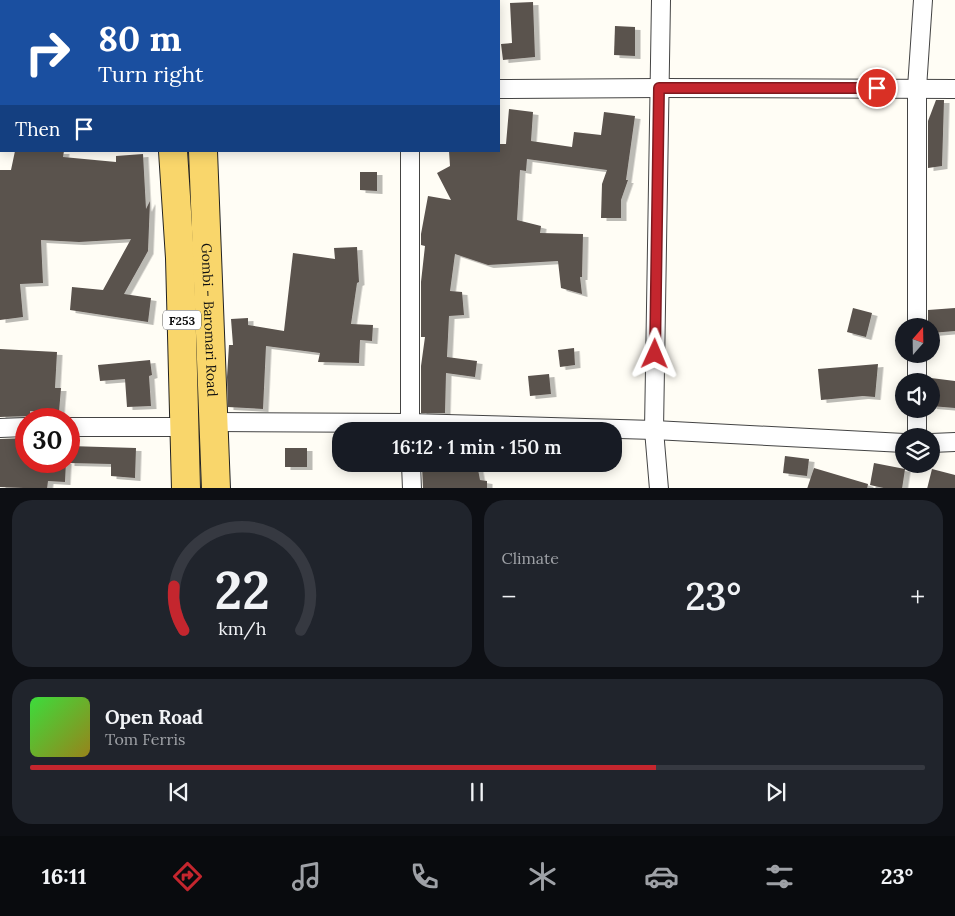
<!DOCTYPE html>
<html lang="en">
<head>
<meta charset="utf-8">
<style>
	:root { --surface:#171b24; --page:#20242c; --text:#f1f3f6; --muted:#9ea1a6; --line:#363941; --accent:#c4262e }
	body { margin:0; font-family:Lora,serif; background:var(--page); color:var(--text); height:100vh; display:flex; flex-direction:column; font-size:19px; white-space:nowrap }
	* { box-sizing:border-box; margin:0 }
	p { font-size:16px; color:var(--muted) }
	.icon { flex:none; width:28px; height:28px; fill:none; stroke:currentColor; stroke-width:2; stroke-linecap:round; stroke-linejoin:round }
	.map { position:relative; height:488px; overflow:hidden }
	.details { display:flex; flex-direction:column; gap:12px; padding:12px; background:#0d0f14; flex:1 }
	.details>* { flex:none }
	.guide { position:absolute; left:0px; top:0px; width:500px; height:152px; box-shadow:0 2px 12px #0003; background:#1a4fa0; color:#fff; overflow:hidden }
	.needle { width:32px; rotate:20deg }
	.tools { position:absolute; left:895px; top:318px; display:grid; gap:10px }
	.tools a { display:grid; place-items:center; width:45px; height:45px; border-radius:50%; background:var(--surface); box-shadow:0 2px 12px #0003; font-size:25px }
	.speed { position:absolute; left:15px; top:408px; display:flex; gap:10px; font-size:25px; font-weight:700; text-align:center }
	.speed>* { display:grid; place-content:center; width:65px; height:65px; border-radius:50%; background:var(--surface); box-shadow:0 2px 12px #0003; line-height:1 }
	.speed .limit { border:8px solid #d22; background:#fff; color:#111 }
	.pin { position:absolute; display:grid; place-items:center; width:42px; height:42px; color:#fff; margin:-21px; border:2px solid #fff; border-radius:50%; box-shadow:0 1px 5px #0007 }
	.me { position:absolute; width:55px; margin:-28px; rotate:1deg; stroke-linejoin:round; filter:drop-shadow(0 0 4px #0008) }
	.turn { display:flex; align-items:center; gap:18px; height:105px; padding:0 15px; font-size:22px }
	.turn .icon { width:65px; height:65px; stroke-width:2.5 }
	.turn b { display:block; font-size:35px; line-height:42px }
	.then { display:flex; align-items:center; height:48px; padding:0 15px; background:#0003; gap:10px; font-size:19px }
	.big { font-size:38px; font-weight:600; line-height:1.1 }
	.details .card { flex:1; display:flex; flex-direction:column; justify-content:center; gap:8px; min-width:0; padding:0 18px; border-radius:20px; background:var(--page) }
	.details .dial { align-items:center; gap:0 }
	.dial svg { height:130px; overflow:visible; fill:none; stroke:var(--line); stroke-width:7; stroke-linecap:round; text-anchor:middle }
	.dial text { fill:var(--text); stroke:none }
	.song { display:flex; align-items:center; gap:15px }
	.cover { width:60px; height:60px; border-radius:8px; background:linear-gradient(135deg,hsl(120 70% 55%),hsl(50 70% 35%)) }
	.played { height:5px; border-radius:2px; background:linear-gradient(90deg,var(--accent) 70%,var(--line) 70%) }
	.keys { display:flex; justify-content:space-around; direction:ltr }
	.heat { display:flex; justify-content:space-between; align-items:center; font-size:28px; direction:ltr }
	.details .tiles { flex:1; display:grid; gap:12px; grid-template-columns:1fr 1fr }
	.card:last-child { grid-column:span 2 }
	.trip { position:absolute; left:332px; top:422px; width:290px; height:50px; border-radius:20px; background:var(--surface); box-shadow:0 2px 12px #0003; font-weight:600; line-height:50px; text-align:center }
	.menu { display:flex; height:80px; justify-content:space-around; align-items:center; background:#090b0e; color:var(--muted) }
	.menu .icon { width:35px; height:35px }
	.menu .current { color:var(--accent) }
	.menu b { font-size:22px; color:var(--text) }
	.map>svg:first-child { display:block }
	.building { fill:#5a524d; filter:url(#shadow) }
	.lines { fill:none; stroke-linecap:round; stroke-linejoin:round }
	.minor-casing { stroke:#444; stroke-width:20 }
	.primary-casing { stroke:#222; stroke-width:30 }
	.minor { stroke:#fff; stroke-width:18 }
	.primary { stroke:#f9d66b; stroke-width:28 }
	.route-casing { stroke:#7f191e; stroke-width:12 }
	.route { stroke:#c4262e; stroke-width:9 }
	.labels { text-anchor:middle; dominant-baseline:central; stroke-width:5; stroke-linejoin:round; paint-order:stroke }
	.shield { fill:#fff; stroke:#585858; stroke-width:1 }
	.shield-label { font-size:12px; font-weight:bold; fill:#111 }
	.street-label { font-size:14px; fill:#111; stroke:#fff }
</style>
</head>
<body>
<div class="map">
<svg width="955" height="489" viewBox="0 0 955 489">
	<defs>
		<filter id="shadow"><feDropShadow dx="5.5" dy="3" stdDeviation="0" flood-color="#0004"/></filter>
	</defs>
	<rect width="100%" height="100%" fill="#fffdf5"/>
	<g class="building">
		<path d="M 533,2 L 535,57 L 503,60 L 501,44 L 512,43 L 510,3 Z"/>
		<path d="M 615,26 L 635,27 L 635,56 L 614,55 Z"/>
		<path d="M 936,100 L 944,100 L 942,166 L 928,168 L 928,121 Z"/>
		<path d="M 509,109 L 533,112 L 531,141 L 572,147 L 574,132 L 601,135 L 604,112 L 635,116 L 626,180 L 628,180 L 621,200 L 621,218 L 601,218 L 602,184 L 607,170 L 527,159 L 526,171 L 520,170 L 517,220 L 541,226 L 540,233 L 583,234 L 582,277 L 580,277 L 582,294 L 561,288 L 558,261 L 488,265 L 455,254 L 450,291 L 462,292 L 464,315 L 449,316 L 447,357 L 477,361 L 475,377 L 446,373 L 445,413 L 421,413 L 421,366 L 425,337 L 421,337 L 421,282 L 425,246 L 421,245 L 421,234 L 428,196 L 451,200 L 437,173 L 450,166 L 449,151 L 499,151 L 499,144 L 506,144 Z"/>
		<path d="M 15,151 L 64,151 L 63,157 L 116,162 L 116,156 L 143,154 L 146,209 L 150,201 L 148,251 L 124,294 L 151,298 L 148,322 L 70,310 L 72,287 L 103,290 L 131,239 L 79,242 L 41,240 L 43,283 L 20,284 L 23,317 L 0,320 L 0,170 L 11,170 Z"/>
		<path d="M 360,172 L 377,172 L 377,191 L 360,190 Z"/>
		<path d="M 357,247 L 359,282 L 357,283 L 351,324 L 373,325 L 372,341 L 360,340 L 359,363 L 318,362 L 320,353 L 266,346 L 263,409 L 228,407 L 227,377 L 229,345 L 233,345 L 231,319 L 248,318 L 248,325 L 284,331 L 293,253 L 335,259 L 334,248 Z"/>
		<path d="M 853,308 L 872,313 L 866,337 L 847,332 Z"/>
		<path d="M 955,308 L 955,331 L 931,333 L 931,326 L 928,326 L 928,310 Z"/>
		<path d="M 574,348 L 575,365 L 560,367 L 558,350 Z"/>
		<path d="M 0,349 L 57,352 L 55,388 L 61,388 L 59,412 L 30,411 L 30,416 L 0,417 Z"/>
		<path d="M 150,360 L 152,375 L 149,376 L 151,406 L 127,407 L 125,379 L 100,381 L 98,365 Z"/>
		<path d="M 878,364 L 875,397 L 863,396 L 821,400 L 818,369 Z"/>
		<path d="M 549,374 L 551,394 L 530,396 L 528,376 Z"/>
		<path d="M 931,378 L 955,381 L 955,408 L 931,406 Z"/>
		<path d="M 26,438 L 26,461 L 66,461 L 65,482 L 48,481 L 47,489 L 0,487 L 0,439 Z"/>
		<path d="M 69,446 L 136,448 L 135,478 L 111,476 L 111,464 L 69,463 Z"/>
		<rect x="285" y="448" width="22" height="19"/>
		<path d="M 785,456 L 809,459 L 807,476 L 783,473 Z"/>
		<path d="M 874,463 L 905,469 L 902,489 L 888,489 L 870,485 Z"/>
		<path d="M 446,464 L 477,464 L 480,480 L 487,481 L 487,489 L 423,489 L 422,467 L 445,472 Z"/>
		<path d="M 814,468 L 868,484 L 867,489 L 807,489 Z"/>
		<path d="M 932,469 L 955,475 L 955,489 L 927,489 Z"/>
	</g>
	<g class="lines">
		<defs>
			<g id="minor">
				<path d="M 412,1 L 412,0"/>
				<path d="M 499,89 L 659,88 L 955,89"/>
				<path d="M 0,115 L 1,115"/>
				<path d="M 917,326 L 917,88 L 923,0"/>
				<path d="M 917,354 L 917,381"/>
				<path d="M 917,409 L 917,436"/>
				<path d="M 215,422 L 410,423 L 654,430 L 904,443"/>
				<path d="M 69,427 L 185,427"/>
				<path d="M 0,428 L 26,427"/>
				<path d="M 410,431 L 410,151"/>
				<path d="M 931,443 L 955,442"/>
				<path d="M 411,464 L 412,489"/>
				<path d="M 659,489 L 654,430 L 661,0"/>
			</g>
			<g id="primary">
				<path d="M 160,0 L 160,1"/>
				<path d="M 189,0 L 189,1"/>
				<path d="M 173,151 L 180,258 L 186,489"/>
				<path id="s1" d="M 203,151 L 216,489"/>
			</g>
		</defs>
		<use href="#minor" class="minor-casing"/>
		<use href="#primary" class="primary-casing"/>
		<use href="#minor" class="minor"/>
		<use href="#primary" class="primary"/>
	</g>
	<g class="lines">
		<defs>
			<path id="route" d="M 655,354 L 659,88 L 877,88"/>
		</defs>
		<use href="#route" class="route-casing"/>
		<use href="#route" class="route"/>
	</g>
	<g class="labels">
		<rect class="shield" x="163" y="310.5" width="38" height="19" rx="4"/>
		<g class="shield-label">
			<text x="182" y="320">F253</text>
		</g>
		<g class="street-label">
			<text stroke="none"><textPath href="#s1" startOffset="169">Gombi - Baromari Road</textPath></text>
		</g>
	</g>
</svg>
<div class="tools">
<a><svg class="needle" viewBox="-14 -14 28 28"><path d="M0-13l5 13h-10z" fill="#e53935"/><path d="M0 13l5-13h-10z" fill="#9ea1a6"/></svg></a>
<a><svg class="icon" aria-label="sound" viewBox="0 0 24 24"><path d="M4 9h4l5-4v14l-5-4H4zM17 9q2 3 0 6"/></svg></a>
<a><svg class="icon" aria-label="layers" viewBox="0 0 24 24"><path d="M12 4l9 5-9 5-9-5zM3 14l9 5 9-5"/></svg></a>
</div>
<div class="speed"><div class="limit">30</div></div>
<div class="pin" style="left:877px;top:88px;background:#d93025"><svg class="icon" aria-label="arrive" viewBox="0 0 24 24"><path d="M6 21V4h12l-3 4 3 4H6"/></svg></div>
<svg class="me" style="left:655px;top:354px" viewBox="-20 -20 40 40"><path d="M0-17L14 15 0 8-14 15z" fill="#c4262e" stroke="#fff" stroke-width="4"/></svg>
<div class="trip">16:12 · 1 min · 150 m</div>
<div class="guide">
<div class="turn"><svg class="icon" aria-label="right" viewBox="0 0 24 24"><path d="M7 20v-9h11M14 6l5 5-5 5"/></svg><div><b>80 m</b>Turn right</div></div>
<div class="then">Then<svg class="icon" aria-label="arrive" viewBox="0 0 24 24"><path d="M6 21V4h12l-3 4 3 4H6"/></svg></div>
</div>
</div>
<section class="details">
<div class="tiles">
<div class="card dial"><svg viewBox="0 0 100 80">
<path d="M14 69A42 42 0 1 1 86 69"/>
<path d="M14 69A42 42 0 0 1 8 42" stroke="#c4262e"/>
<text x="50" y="56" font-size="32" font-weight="700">22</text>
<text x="50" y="72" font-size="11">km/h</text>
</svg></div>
<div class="card"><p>Climate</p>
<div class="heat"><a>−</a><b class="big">23°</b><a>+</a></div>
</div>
<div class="card">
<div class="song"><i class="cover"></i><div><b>Open Road</b><p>Tom Ferris</p></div></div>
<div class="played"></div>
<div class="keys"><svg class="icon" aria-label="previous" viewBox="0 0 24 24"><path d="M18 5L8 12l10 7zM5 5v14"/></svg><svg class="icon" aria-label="pause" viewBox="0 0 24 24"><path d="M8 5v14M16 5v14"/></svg><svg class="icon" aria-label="next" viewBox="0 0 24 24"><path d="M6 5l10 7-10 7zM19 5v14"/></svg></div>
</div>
</div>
</section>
<nav class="menu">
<b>16:11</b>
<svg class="icon current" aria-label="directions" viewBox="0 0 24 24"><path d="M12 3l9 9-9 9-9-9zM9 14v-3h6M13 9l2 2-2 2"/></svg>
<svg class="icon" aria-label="music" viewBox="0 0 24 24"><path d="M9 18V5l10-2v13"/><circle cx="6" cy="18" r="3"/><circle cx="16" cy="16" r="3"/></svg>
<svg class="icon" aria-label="phone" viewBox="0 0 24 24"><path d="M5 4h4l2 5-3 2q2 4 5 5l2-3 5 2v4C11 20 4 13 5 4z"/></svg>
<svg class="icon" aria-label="climate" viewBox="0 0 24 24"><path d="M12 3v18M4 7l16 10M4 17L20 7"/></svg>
<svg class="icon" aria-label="car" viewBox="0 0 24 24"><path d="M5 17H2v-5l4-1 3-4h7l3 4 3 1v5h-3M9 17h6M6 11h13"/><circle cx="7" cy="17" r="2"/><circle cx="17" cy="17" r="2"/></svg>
<svg class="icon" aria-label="filters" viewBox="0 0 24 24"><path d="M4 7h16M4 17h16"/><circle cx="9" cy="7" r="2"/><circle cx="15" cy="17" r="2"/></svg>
<b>23°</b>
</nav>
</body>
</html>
